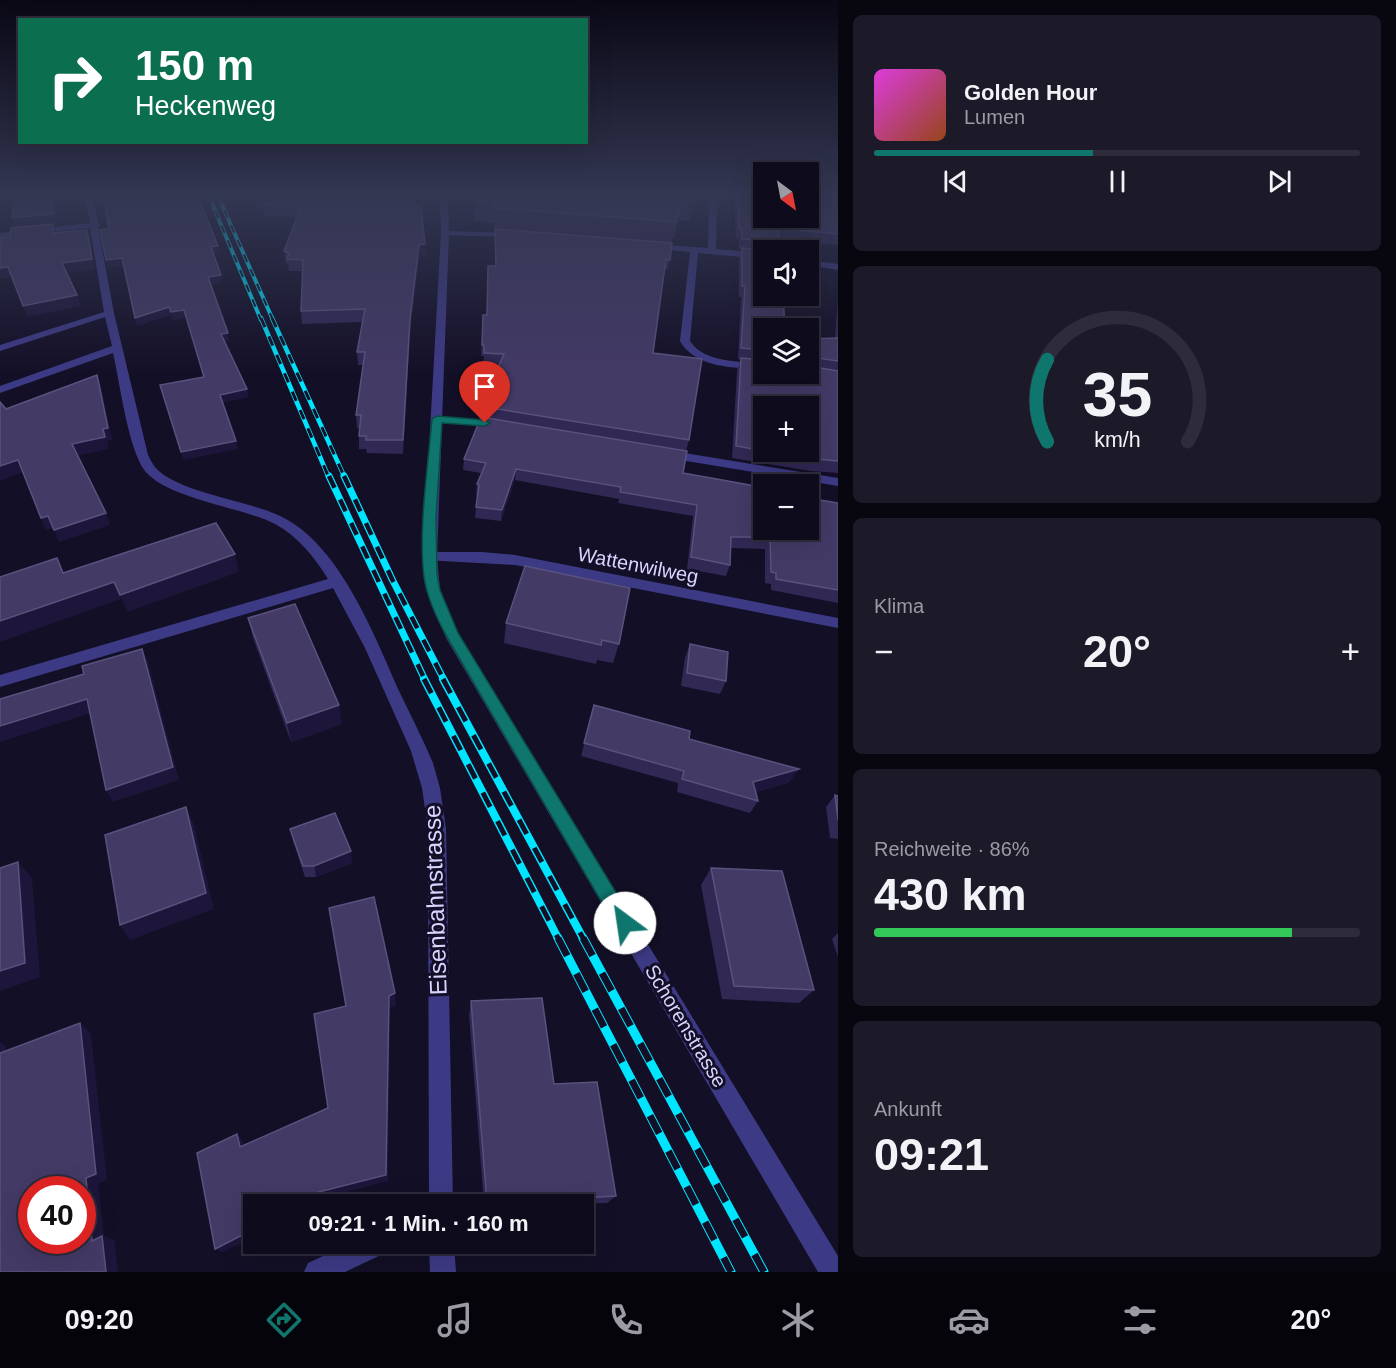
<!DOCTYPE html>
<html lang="de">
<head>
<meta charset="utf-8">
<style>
	:root { --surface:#0e0b1c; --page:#1c1929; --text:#f1f3f6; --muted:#9b9ba3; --line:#2e2b3b; --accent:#0f766e }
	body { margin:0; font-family:Helvetica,sans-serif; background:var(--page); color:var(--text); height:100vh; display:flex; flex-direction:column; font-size:22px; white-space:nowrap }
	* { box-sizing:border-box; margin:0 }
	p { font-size:20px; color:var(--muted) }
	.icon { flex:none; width:33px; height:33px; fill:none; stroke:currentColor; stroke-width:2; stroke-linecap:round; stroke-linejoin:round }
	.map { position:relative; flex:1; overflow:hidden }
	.drawer { display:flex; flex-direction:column; gap:15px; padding:15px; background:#08060f; width:558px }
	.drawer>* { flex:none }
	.top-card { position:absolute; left:18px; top:18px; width:570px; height:126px; border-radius:0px; box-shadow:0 6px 24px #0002,0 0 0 2px var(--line); background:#0b6e4f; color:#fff; overflow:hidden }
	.needle { width:39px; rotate:148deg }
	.buttons { position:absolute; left:753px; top:162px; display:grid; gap:12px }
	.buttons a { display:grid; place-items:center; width:66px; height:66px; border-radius:0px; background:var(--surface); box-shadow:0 6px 24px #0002,0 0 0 2px var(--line); font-size:30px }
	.speed { position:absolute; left:18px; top:1176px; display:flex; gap:12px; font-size:30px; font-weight:700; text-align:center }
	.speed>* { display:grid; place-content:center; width:78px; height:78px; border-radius:50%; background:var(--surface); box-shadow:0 6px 24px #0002,0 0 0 2px var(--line); line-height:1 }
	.speed .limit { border:9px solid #d22; background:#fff; color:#111 }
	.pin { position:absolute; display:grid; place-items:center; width:51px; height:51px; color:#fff; margin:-62px -26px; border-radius:50% 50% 50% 0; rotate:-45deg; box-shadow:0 0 6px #0007 }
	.pin .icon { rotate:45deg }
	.me { position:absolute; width:66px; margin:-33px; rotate:329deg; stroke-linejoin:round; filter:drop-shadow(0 0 4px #0008) }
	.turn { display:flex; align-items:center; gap:21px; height:126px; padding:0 18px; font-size:27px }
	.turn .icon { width:78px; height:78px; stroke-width:2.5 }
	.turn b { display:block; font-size:42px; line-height:51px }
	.big { font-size:45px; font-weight:700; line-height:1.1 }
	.drawer .card { flex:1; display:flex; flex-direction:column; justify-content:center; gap:9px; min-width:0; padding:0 21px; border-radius:9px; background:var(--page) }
	.drawer .dial { align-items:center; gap:0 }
	.dial svg { height:156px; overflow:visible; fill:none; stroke:var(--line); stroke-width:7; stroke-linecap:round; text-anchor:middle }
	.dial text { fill:var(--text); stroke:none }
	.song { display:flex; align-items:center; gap:18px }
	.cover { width:72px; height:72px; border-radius:9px; background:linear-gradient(135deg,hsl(300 70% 55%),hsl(20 70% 35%)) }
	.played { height:6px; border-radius:3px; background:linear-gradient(90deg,var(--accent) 45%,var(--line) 45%) }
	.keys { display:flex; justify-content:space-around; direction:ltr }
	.heat { display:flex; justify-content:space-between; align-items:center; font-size:33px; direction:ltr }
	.charge { height:9px; border-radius:4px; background:linear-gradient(90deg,#34c759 86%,var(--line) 0) }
	.trip { position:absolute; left:243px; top:1194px; width:351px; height:60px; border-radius:0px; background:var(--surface); box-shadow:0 6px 24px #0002,0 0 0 2px var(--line); font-weight:700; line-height:60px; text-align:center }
	.menu { display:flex; height:96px; justify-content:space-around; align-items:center; background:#06040b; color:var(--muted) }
	.menu .icon { width:42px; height:42px }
	.menu .on { color:var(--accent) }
	.menu b { font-size:27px; color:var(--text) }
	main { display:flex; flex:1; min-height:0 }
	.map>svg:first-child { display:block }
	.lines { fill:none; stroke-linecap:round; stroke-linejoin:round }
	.minor { fill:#3d3a85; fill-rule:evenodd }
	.tertiary { fill:#3d3a85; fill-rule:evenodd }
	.rail-far4-casing { stroke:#00e5ff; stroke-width:4 }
	.rail-far3-casing { stroke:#00e5ff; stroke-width:4.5 }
	.rail-far2-casing { stroke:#00e5ff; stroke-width:7 }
	.rail-far1-casing { stroke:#00e5ff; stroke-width:8 }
	.rail-casing { stroke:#00e5ff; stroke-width:9 }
	.rail-far4 { stroke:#130f26; stroke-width:2; stroke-dasharray:8; stroke-linecap:butt }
	.rail-far3 { stroke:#130f26; stroke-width:3; stroke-dasharray:10; stroke-linecap:butt }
	.rail-far2 { stroke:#130f26; stroke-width:4.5; stroke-dasharray:13; stroke-linecap:butt }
	.rail-far1 { stroke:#130f26; stroke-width:5; stroke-dasharray:16; stroke-linecap:butt }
	.rail { stroke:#130f26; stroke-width:7; stroke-dasharray:20; stroke-linecap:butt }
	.wall { fill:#312854; fill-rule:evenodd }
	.shaded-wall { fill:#1d163a }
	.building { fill:#433a66; stroke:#5a527e; stroke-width:1.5; fill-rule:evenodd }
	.route { fill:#0f766e; stroke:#0a4d48; stroke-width:1.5 }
	.labels { text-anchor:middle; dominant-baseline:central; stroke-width:6; stroke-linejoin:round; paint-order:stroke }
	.street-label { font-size:20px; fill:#d9d4ff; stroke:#130f26 }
	.near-street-label { font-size:24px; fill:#d9d4ff; stroke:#130f26 }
</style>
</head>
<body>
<main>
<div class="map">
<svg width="838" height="1272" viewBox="0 0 838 1272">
	<rect width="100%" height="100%" fill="#130f26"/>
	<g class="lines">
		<g class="minor">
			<path d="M 85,196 L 93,196 L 98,223 L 100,225 L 98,227 L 114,313 L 148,455 C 150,459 152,463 155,467 C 178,494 253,500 286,519 C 342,550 375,637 400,693 C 411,716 423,739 433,763 L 440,788 L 446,829 L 453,1204 L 429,1204 L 428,829 L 422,788 L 411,751 L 365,648 L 333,588 L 0,687 L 0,675 L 328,579 C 315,558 298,536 275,524 C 242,507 168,499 145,471 C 128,449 120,383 113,353 L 0,393 L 0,386 L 112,346 L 105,317 L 0,351 L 0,345 L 104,312 L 90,228 L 0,237 L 0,233 L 90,223 Z"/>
			<path d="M 709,196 L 717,196 L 716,249 L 764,253 L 764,259 L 698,253 L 690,341 C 704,363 740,361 764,364 L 764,370 C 735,367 696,369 680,341 L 690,252 L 652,248 L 648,246 L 652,244 L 708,248 Z"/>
			<path d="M 445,231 L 514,233 L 518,235 L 514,237 L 442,235 L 441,233 Z"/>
			<path d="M 808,260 L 838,264 L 838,270 L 808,265 Z"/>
			<path d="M 437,416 L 498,422 L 504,425 L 498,428 L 433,421 L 433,417 Z"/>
			<path d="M 666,450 L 838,478 L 838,486 L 662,457 L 662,451 Z"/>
			<path d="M 430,552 L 482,552 L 515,555 L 838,618 L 838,628 L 515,565 L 425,560 L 423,557 L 425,554 Z"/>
			<path d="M 349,1244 L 389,1244 L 385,1253 L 345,1272 L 304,1272 L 308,1263 Z"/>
			<path d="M 429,1244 L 454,1244 L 456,1272 L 430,1272 Z"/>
		</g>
		<path class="tertiary" d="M 440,196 L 448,196 L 449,233 L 437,557 L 440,590 L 458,633 L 838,1256 L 838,1272 L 818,1272 L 446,638 L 426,590 L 423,557 L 441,233 Z"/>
		<defs>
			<g id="rail-far4">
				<path d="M 209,196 L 261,320"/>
				<path d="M 218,196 L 273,320"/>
			</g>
			<g id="rail-far3">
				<path d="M 261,318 L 329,478"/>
				<path d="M 272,318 L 345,478"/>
			</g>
			<g id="rail-far2">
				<path d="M 329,476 L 425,680"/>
				<path d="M 344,476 L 392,579 L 444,680"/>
			</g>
			<g id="rail-far1">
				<path d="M 424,679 L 559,940"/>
				<path d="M 443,679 L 584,940"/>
			</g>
			<g id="rail">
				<path d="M 558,938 L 731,1272"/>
				<path d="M 583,938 L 764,1272"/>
			</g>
		</defs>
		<use href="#rail-far4" class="rail-far4-casing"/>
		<use href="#rail-far3" class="rail-far3-casing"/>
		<use href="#rail-far2" class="rail-far2-casing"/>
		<use href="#rail-far1" class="rail-far1-casing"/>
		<use href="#rail" class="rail-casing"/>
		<use href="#rail-far4" class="rail-far4"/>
		<use href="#rail-far3" class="rail-far3"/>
		<use href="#rail-far2" class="rail-far2"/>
		<use href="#rail-far1" class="rail-far1"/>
		<use href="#rail" class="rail"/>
	</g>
	<g class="wall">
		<path d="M 695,196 L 690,221 L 678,220 L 674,238 L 672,238 L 670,260 L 667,270 L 664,269 L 653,353 L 689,440 L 686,451 L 683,473 L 755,490 L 838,503 L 838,603 L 771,590 L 771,584 L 765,583 L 765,549 L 731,548 L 730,565 L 726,576 L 687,569 L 693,516 L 618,503 L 619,499 L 515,480 L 501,521 L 475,518 L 477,496 L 476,495 L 477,484 L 481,473 L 463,470 L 464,459 L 485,417 L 485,412 L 482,411 L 483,401 L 499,364 L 483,364 L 484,356 L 481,356 L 483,315 L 486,315 L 495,266 L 495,230 L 494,223 L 474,221 L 475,200 Z"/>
		<path d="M 734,196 L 838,196 L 838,245 L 779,238 L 764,328 L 764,374 L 808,374 L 808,339 L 835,338 L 838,298 L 838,473 L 811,471 L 732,458 L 737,370 L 741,360 L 738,359 L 741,297 L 739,297 L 739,259 L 742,249 L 739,249 L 739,239 L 736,239 ZM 764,406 L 808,452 L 764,452 Z"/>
		<path d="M 264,205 L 415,206 L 425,255 L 419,257 L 410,332 L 403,454 L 367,453 L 366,449 L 359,449 L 359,436 L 360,428 L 357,428 L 356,415 L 364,365 L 358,365 L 357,352 L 362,322 L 302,324 L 301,311 L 303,271 L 289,271 L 288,264 L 286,263 L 284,251 L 297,217 L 265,216 Z"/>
		<path d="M 525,566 L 619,644 L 613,663 L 597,660 L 596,664 L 504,643 L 506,623 Z"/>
		<path d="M 248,618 L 342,724 L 291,742 L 253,638 Z"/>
		<path d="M 690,644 L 726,681 L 720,694 L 681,686 L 685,658 Z"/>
		<path d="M 594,705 L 689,739 L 790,782 L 756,792 L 758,801 L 750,813 L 677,792 L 678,783 L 581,756 Z"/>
		<path d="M 835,795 L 838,796 L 838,839 L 830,838 L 826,807 Z"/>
		<path d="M 290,829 L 352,863 L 316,877 L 305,877 L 293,841 Z"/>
		<path d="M 711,868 L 814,990 L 799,1003 L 722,999 L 701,885 Z"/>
		<path d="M 838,933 L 838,957 L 832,939 Z"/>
		<path d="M 471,1001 L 554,1084 L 616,1196 L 607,1203 L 573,1204 L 484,1204 L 469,1015 Z"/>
	</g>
	<g class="shaded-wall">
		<path d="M 53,196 L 57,196 L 56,224 L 53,225 L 56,234 L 16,229 L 12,218 Z"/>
		<path d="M 87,230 L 90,239 L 95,269 L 65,273 L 62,263 Z"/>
		<path d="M 425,244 L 425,255 L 419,257 L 410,332 L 403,454 L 403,440 L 410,319 L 419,245 Z"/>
		<path d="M 218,246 L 220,253 L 212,254 L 211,247 Z"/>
		<path d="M 122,258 L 124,266 L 108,268 L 106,260 Z"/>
		<path d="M 8,267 L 12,277 L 0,279 L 0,268 Z"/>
		<path d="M 221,275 L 223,283 L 210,285 L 208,277 Z"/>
		<path d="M 77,295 L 81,306 L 27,317 L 23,306 Z"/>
		<path d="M 169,307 L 171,315 L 137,326 L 135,318 Z"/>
		<path d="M 184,310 L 186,318 L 173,320 L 171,312 Z"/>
		<path d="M 228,333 L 229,341 L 223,342 L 221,334 Z"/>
		<path d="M 97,375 L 101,386 L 112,440 L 107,441 L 109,449 L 77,456 L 72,444 L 103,429 Z"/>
		<path d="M 247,389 L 249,397 L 221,403 L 220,395 Z"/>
		<path d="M 236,441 L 238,449 L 183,460 L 181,452 Z"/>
		<path d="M 18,460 L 23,472 L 0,481 L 0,466 Z"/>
		<path d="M 516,469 L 515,480 L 501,521 L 502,510 Z"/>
		<path d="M 106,513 L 110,525 L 59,542 L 54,530 Z"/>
		<path d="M 48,516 L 54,528 L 46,530 L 41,518 Z"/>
		<path d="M 235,554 L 239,572 L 127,612 L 120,595 Z"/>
		<path d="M 114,582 L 121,599 L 0,642 L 0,621 Z"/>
		<path d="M 142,649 L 148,662 L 179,780 L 113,802 L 106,790 Z"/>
		<path d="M 87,699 L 94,712 L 0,742 L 0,726 Z"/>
		<path d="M 339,705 L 342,724 L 291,742 L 287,723 Z"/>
		<path d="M 799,769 L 790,782 L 746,795 L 753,782 Z"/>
		<path d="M 186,807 L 194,825 L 214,909 L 130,940 L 120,925 Z"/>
		<path d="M 351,851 L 352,863 L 316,877 L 314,866 Z"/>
		<path d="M 18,862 L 32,878 L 40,977 L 0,991 L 0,971 Z"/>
		<path d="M 395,993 L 396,1005 L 390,1008 L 388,1181 L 304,1203 L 304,1204 L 301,1204 L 299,1197 L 389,996 Z"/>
		<path d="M 80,1023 L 91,1034 L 107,1180 L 98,1184 L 104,1236 L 114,1240 L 118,1272 L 106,1272 L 92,1241 L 86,1178 Z"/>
		<path d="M 0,1042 L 6,1047 L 6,1066 L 0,1062 Z"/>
		<path d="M 237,1134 L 243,1142 L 247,1155 L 240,1147 Z"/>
		<path d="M 254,1229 L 254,1237 L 223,1252 L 215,1249 Z"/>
	</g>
	<g class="building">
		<path d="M 15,196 L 53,196 L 53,214 L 12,218 Z"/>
		<path d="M 115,196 L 198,196 L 218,246 L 211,247 L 221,275 L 208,277 L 228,333 L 221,334 L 247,389 L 220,395 L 236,441 L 181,452 L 160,385 L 204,377 L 184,310 L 171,312 L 169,307 L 135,318 L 122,258 L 106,260 L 100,230 L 109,229 L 103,197 Z"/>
		<path d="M 268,196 L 414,196 L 415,206 L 421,206 L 425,244 L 419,245 L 410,319 L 403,440 L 366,440 L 366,436 L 359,436 L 361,415 L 356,415 L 365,352 L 357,352 L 365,309 L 301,311 L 303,260 L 287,259 L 289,253 L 284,251 L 301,206 L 264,205 Z"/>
		<path d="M 477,196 L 695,196 L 695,200 L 680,199 L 679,216 L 676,216 L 676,222 L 495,208 L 495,202 L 475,200 Z"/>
		<path d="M 737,196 L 764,196 L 764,218 L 808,218 L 808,196 L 838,196 L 838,234 L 778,228 L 780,250 L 767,250 L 770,243 L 767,240 L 742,239 L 742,229 L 739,229 Z"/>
		<path d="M 53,224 L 53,233 L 87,230 L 92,259 L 62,263 L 77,295 L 23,306 L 8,267 L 0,268 L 0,238 L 10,237 L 11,228 Z"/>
		<path d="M 495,229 L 672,243 L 670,260 L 666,259 L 653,353 L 702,359 L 689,440 L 485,407 L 488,401 L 483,401 L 504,354 L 484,353 L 484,345 L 482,345 L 483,315 L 487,315 L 488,266 L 496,266 Z"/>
		<path d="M 742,248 L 764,250 L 764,296 L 783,296 L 785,328 L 764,328 L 764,350 L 741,348 L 745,286 L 742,286 Z"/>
		<path d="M 838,338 L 838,361 L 811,357 L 810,360 L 808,361 L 808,339 Z"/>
		<path d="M 741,358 L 764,360 L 764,374 L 808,374 L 808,366 L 838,371 L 838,461 L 817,459 L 768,452 L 808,452 L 808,406 L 764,406 L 764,451 L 736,446 Z"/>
		<path d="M 97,375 L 108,428 L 103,429 L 105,437 L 72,444 L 106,513 L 54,530 L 48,516 L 41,518 L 18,460 L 0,466 L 0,402 L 6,409 Z"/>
		<path d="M 481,417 L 687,451 L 683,473 L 755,486 L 755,490 L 764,491 L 764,530 L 808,530 L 808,498 L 838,503 L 838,590 L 776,579 L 776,573 L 771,572 L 770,537 L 731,537 L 730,565 L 691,557 L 697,505 L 620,492 L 621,487 L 516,469 L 502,510 L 476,507 L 479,485 L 477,484 L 486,463 L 464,459 Z"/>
		<path d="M 216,523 L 235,554 L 120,595 L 114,582 L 0,621 L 0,577 L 57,558 L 63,573 Z"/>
		<path d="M 525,566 L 630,588 L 619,644 L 602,640 L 601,645 L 506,623 Z"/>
		<path d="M 295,604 L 339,705 L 287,723 L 248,618 Z"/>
		<path d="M 690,644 L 728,652 L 726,681 L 687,673 Z"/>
		<path d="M 142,649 L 173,767 L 106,790 L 87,699 L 0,726 L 0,699 L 84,674 L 82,666 Z"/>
		<path d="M 594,705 L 690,731 L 689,739 L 799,769 L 753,782 L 758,801 L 682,779 L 684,771 L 584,743 Z"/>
		<path d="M 835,795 L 838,796 L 838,820 Z"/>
		<path d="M 186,807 L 206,893 L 120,925 L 105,835 Z"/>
		<path d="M 335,813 L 351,851 L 314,866 L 303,866 L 290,829 Z"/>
		<path d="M 18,862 L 25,963 L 0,971 L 0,868 Z"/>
		<path d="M 711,868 L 782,871 L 814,990 L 734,986 Z"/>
		<path d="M 374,897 L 395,993 L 389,996 L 386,1175 L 299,1197 L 301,1204 L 254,1204 L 254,1229 L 215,1249 L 197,1153 L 237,1134 L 240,1147 L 328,1108 L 314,1014 L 346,1006 L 329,908 Z"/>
		<path d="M 542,998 L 554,1084 L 597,1082 L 616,1196 L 487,1203 L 471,1001 Z"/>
		<path d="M 80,1023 L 96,1174 L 86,1178 L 92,1241 L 102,1236 L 106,1272 L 0,1272 L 0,1053 ZM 32,1190 L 82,1190 L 82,1240 L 32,1240 Z"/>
	</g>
	<linearGradient id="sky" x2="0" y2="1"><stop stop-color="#0a0815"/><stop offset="0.52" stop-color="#333752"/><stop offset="1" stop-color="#333752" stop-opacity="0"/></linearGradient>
	<rect width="838" height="374" fill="url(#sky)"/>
	<path class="route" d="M 437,416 L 485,420 L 490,423 L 485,426 L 442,423 L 436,518 L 437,574 L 440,590 L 458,633 L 631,917 L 634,923 L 631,930 L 625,932 L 618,930 L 447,637 C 437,619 427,597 424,577 C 418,531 428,466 432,419 Z"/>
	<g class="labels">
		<g class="street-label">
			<text transform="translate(638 565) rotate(11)">Wattenwilweg</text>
			<text transform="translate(686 1026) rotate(59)">Schorenstrasse</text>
		</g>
		<g class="near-street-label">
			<text transform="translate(435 900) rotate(-92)">Eisenbahnstrasse</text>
		</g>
	</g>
</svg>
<div class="buttons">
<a><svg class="needle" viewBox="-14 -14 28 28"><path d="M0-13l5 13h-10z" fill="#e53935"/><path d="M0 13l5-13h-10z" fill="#9b9ba3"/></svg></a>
<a><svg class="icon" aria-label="sound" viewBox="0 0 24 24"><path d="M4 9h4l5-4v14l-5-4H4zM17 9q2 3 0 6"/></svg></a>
<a><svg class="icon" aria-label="layers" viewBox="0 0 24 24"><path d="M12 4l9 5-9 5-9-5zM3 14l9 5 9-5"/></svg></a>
<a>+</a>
<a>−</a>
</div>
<div class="speed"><div class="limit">40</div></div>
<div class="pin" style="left:485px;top:423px;background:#d93025"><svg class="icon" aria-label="arrive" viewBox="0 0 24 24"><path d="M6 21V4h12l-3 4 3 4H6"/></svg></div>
<svg class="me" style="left:625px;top:923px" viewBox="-20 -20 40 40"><circle r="19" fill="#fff"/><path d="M0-13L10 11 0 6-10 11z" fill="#0f766e"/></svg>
<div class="trip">09:21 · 1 Min. · 160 m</div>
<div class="top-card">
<div class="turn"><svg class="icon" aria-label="right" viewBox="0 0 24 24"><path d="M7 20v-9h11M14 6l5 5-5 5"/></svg><div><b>150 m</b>Heckenweg</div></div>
</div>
</div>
<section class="drawer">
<div class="card">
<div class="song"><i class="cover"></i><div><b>Golden Hour</b><p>Lumen</p></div></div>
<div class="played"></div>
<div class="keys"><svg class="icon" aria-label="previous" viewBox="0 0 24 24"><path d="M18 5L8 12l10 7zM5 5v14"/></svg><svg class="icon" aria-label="pause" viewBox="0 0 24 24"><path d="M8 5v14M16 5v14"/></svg><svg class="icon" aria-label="next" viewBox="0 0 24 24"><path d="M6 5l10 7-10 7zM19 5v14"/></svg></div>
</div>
<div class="card dial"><svg viewBox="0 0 100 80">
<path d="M14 69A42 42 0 1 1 86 69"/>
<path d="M14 69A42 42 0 0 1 14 27" stroke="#0f766e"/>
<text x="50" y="56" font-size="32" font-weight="700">35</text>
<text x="50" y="72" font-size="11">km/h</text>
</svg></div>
<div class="card"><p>Klima</p>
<div class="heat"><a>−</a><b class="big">20°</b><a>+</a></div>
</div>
<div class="card"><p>Reichweite · 86%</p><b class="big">430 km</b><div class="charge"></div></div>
<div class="card"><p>Ankunft</p><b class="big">09:21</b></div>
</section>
</main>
<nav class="menu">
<b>09:20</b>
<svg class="icon on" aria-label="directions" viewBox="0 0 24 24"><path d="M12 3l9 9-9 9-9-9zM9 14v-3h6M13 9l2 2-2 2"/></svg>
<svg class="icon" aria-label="music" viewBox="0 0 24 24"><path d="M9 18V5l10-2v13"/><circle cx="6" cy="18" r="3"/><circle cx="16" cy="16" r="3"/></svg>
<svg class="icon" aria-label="phone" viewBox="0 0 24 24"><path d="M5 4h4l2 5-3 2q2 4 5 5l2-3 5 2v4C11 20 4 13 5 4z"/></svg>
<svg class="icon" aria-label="climate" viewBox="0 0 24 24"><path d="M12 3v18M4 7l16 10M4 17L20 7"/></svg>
<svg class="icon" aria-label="car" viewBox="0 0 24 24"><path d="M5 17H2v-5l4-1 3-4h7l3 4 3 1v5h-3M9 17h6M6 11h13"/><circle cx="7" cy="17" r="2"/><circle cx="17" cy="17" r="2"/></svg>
<svg class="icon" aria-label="filters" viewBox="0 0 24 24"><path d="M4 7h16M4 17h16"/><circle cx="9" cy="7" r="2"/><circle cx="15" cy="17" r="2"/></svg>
<b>20°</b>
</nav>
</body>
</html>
